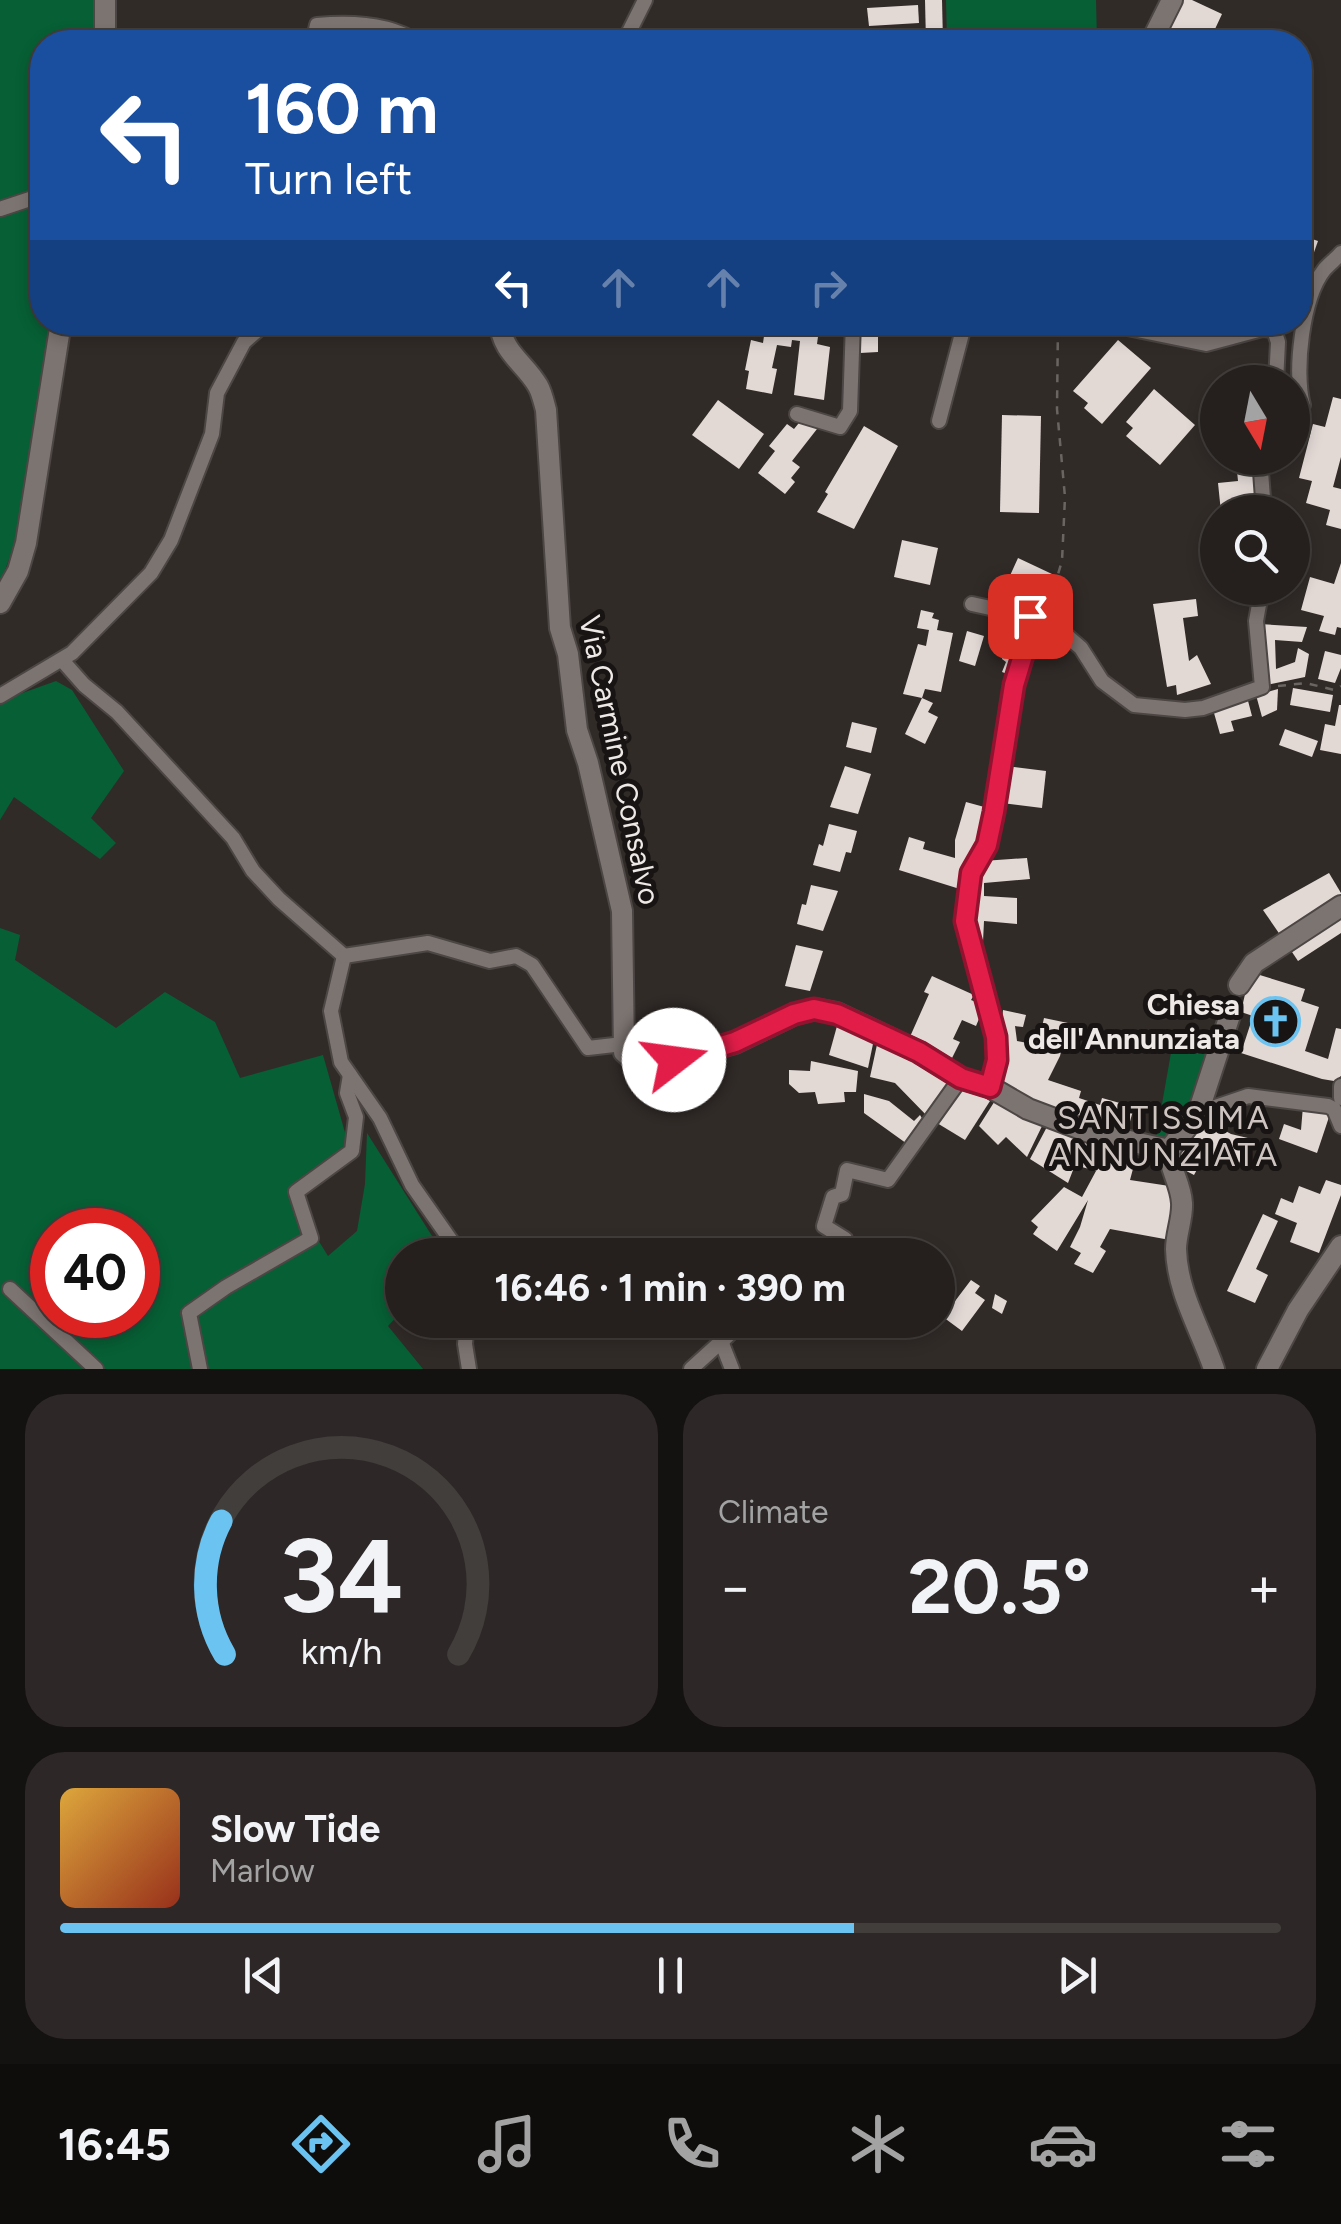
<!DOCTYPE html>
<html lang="en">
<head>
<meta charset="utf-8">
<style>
	:root { --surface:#25201e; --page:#2d2827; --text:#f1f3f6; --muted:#a3a3a4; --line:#423e3c; --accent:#6ac3f1 }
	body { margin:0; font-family:Figtree,sans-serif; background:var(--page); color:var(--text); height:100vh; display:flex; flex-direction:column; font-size:38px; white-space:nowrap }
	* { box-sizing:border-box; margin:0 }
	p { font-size:32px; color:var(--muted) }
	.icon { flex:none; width:55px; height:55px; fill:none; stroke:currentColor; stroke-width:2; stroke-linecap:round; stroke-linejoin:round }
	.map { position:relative; height:1369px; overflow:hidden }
	.panel { display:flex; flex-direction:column; gap:25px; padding:25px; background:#141210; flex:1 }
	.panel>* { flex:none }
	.hud { position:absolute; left:30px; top:30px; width:1282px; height:305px; border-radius:40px; box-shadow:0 5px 15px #0003,0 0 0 2px var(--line); background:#1a4fa0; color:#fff; overflow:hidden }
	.needle { width:65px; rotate:170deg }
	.buttons { position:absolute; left:1200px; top:365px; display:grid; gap:20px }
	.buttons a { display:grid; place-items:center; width:110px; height:110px; border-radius:50%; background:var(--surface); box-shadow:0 5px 15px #0003,0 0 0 2px var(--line); font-size:50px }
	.speed { position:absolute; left:30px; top:1208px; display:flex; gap:20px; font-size:50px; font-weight:700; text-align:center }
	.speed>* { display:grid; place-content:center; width:130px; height:130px; border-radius:50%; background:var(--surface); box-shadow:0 5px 15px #0003,0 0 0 2px var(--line); line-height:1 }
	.speed .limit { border:15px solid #d22; background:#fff; color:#111 }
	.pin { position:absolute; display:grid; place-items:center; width:85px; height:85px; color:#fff; margin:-42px; border-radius:20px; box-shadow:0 5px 15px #0006 }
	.me { position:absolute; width:110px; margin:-55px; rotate:75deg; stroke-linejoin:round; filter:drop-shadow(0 0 8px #0008) }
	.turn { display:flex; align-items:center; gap:35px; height:210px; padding:0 50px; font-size:45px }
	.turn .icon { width:130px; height:130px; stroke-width:2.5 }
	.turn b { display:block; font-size:70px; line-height:85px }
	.lanes { display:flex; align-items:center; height:95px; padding:0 50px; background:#0003; justify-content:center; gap:50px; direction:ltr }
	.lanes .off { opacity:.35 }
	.big { font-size:75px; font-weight:700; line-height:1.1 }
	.panel .widget { flex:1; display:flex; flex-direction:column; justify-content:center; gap:15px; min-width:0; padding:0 35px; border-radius:40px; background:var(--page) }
	.panel .dial { align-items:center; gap:0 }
	.dial svg { height:260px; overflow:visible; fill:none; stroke:var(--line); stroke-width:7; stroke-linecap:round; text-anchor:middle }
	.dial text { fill:var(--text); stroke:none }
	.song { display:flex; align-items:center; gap:30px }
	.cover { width:120px; height:120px; border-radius:15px; background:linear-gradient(135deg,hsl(40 70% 55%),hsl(10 70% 35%)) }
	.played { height:10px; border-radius:5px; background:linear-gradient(90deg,var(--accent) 65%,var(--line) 65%) }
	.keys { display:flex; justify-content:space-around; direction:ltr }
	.heat { display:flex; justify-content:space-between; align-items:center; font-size:55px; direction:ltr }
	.panel .tiles { flex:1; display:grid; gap:25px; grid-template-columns:1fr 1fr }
	.widget:last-child { grid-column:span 2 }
	.trip { position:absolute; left:385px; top:1238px; width:570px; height:100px; border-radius:50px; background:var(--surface); box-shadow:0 5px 15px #0003,0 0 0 2px var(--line); font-weight:700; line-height:100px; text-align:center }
	.menu { display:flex; height:160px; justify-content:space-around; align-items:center; background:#0f0d0c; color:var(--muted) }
	.menu .icon { width:70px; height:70px }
	.menu .selected { color:var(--accent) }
	.menu b { font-size:45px; color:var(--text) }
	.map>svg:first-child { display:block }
	.green { fill:#075f35; fill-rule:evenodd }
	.building { fill:#e2d9d5 }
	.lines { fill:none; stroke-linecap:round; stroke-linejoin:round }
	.street-casing { stroke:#4c4644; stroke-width:18 }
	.secondary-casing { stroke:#4c4644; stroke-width:24 }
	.path { stroke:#6b6562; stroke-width:2.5; stroke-dasharray:8 8; stroke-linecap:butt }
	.street { stroke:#7c7471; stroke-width:14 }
	.secondary { stroke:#7c7471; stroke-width:20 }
	.route-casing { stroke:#92132f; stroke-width:25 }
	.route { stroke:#e11d48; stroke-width:18 }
	.labels { text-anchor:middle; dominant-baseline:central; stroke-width:10; stroke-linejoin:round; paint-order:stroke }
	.street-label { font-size:30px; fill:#eee9e7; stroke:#171413 }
	.poi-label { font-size:30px; font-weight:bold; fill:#eee9e7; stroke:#171413; text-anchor:end }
	.neighbourhood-label { font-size:32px; letter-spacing:2.5px; fill:#cec5c1; stroke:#171413 }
</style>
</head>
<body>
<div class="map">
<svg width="1341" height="1369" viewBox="0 0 1341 1369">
	<rect width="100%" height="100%" fill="#312b28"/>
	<g class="green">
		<path d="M 0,0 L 93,0 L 93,42 L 42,42 L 42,322 L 51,323 L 16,540 L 0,584 Z"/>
		<path d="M 946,0 L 1096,0 L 1097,42 L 947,42 Z"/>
		<path d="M 56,681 L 72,690 L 124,771 L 91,818 L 116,843 L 100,859 L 14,797 L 0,820 L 0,701 Z"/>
		<path d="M 0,928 L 20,935 L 15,960 L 116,1028 L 165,992 L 215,1022 L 240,1078 L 323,1055 L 348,1143 L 287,1190 L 328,1256 L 357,1231 L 365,1184 L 367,1133 L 444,1255 L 402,1255 L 402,1311 L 388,1326 L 423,1369 L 0,1369 ZM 52,1230 L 138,1230 L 138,1315 L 52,1315 Z"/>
		<path d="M 1175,1030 L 1217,1035 L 1194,1100 L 1166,1142 L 1156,1138 Z"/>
	</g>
	<g class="building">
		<path d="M 925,0 L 942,0 L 943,42 L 926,42 Z"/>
		<path d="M 1176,0 L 1192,0 L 1222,14 L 1209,42 L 1172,42 L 1174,38 L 1161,32 Z"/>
		<path d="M 918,5 L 919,23 L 869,26 L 867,8 Z"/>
		<path d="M 919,32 L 920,42 L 868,42 L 868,33 Z"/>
		<path d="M 1300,235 L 1318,241 L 1312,258 L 1300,253 Z"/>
		<path d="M 766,322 L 820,322 L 817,344 L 830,347 L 824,400 L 794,395 L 800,341 L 792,340 L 791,347 L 777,345 L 772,368 L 777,369 L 772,394 L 746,389 L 749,371 L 745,370 L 751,340 L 763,343 Z"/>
		<path d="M 860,322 L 908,322 L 908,333 L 878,334 L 878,352 L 860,353 Z"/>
		<path d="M 1198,322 L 1228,322 L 1229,331 L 1198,331 Z"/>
		<path d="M 1118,340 L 1151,368 L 1102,424 L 1084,408 L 1088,403 L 1073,391 Z"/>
		<path d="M 1154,389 L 1195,425 L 1160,465 L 1126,436 L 1133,428 L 1126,422 Z"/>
		<path d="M 1333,397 L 1341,399 L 1341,457 L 1333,487 L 1341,489 L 1341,529 L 1326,525 L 1330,510 L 1306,503 L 1312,481 L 1299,478 L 1313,424 L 1325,427 Z"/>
		<path d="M 718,400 L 764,434 L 739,469 L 692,435 Z"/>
		<path d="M 1002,415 L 1041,416 L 1039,513 L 1000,512 Z"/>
		<path d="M 803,418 L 817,429 L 792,461 L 800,467 L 791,478 L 795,482 L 785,494 L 758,473 L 775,451 L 769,446 L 787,424 L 794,429 Z"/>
		<path d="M 864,426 L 898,446 L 854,529 L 817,512 L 828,494 L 825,492 Z"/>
		<path d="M 1256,459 L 1262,512 L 1221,512 L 1218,483 L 1238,481 L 1236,461 Z"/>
		<path d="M 902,540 L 938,548 L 930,585 L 894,577 Z"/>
		<path d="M 1018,558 L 1052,574 L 1045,589 L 1029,582 L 1026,587 L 1044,595 L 1038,606 L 1003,591 Z"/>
		<path d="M 1341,563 L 1341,628 L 1337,627 L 1335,635 L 1319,631 L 1324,616 L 1301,610 L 1310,577 L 1334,584 Z"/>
		<path d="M 1196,599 L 1198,616 L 1183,618 L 1189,661 L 1197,655 L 1211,684 L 1177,695 L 1176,685 L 1167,687 L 1153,604 Z"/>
		<path d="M 921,610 L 934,613 L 932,618 L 939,620 L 937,630 L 953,633 L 941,692 L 925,689 L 922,698 L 903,694 L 918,644 L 926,646 L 929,630 L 917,628 Z"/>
		<path d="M 999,615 L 1019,620 L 1020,654 L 1013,676 L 1002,672 L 1006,662 L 1002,659 L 1004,648 L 994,646 Z"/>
		<path d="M 1259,624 L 1307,627 L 1302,642 L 1275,640 L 1276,669 L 1295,662 L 1298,648 L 1309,654 L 1305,677 L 1267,685 Z"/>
		<path d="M 967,631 L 984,636 L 975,666 L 959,661 Z"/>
		<path d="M 1325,651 L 1341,655 L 1341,668 L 1335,683 L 1318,679 Z"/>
		<path d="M 1293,688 L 1333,695 L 1330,712 L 1290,705 Z"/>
		<path d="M 1278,689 L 1277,710 L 1262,717 L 1256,695 Z"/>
		<path d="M 1247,697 L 1252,716 L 1231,721 L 1234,731 L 1220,734 L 1212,706 Z"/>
		<path d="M 922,698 L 933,703 L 928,712 L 938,717 L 925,744 L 905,734 Z"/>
		<path d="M 1339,705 L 1341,705 L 1341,754 L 1320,750 L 1325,724 L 1335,726 Z"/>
		<path d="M 852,722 L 877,728 L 871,753 L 846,747 Z"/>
		<path d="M 1285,729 L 1318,741 L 1312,757 L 1279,745 Z"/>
		<path d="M 845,766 L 871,774 L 858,814 L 830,807 Z"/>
		<path d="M 1006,766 L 1046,771 L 1042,808 L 1002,803 Z"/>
		<path d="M 966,802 L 988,808 L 963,890 L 899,870 L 909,837 L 925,842 L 923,849 L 955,858 L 955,840 Z"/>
		<path d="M 829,824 L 857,831 L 851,853 L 846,852 L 840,872 L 813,865 L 819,844 L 823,846 Z"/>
		<path d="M 1027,858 L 1030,879 L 984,883 L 984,896 L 1017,898 L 1017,924 L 984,921 L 983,942 L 973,941 L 969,931 L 974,884 L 983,861 Z"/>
		<path d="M 1329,873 L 1341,893 L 1341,899 L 1283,939 L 1263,910 Z"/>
		<path d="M 811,885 L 838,891 L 823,931 L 797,924 L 802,904 L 806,905 Z"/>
		<path d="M 1341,912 L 1341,933 L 1298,961 L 1292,952 Z"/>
		<path d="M 796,945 L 823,951 L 810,991 L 785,986 Z"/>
		<path d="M 1250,972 L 1305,989 L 1301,1001 L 1319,1007 L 1305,1051 L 1328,1059 L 1336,1028 L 1341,1029 L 1341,1076 L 1334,1081 L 1322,1079 L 1241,1053 L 1253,1016 L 1241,1012 Z"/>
		<path d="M 932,976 L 974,995 L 971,1000 L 981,1004 L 977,1012 L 981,1014 L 976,1026 L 962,1020 L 953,1039 L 960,1042 L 952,1058 L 909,1039 L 929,994 L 924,992 Z"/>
		<path d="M 1003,1010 L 1026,1015 L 1023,1027 L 1015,1026 L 1017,1041 L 1038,1045 L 1044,1018 L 1068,1023 L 1060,1056 L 1048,1080 L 1081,1091 L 1079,1098 L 1100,1105 L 1102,1098 L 1134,1107 L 1126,1136 L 999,1090 L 1005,1061 L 1000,1057 L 995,1023 L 1002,1020 Z"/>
		<path d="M 837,1026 L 874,1039 L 868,1068 L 829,1055 Z"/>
		<path d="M 878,1040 L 954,1083 L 930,1119 L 895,1083 L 870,1077 Z"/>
		<path d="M 811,1061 L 858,1071 L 856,1092 L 844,1092 L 845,1102 L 818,1104 L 815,1092 L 799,1093 L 789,1084 L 789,1070 L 810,1071 Z"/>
		<path d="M 961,1084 L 990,1101 L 965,1140 L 937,1123 Z"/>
		<path d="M 864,1094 L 889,1101 L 914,1121 L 920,1115 L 926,1125 L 910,1146 L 864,1113 Z"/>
		<path d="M 998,1096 L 1044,1122 L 1027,1157 L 1006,1137 L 998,1145 L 979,1126 Z"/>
		<path d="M 1303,1106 L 1331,1111 L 1317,1153 L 1279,1139 L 1284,1124 L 1301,1130 Z"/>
		<path d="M 1209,1122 L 1231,1134 L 1252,1139 L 1239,1163 L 1218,1159 L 1206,1153 L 1194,1175 L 1173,1164 L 1185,1139 Z"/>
		<path d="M 1049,1123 L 1138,1150 L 1130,1180 L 1176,1187 L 1170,1240 L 1110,1229 L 1100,1247 L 1106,1251 L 1093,1273 L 1074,1264 L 1081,1253 L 1070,1247 L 1080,1227 L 1088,1200 L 1057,1251 L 1033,1234 L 1038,1227 L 1031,1221 L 1064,1187 L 1082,1197 L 1096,1171 L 1075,1165 L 1068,1183 L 1030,1159 Z"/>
		<path d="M 1326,1180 L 1341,1185 L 1341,1195 L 1319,1253 L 1290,1242 L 1297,1223 L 1275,1214 L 1281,1198 L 1293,1203 L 1299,1186 L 1320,1194 Z"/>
		<path d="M 1263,1214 L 1278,1221 L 1256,1269 L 1268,1275 L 1255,1303 L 1227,1291 Z"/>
		<path d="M 971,1280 L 980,1286 L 975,1293 L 985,1300 L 962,1331 L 943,1317 Z"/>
		<path d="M 995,1294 L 1007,1301 L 1002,1314 L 992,1308 Z"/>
	</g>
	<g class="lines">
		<defs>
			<g id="street">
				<path d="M 313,42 L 317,25 C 350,22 389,23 417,42"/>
				<path d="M 624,42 L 645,0"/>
				<path d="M 0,209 L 42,195"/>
				<path d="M 1098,322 L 1206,344 L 1262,329 L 1274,330 L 1278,342 L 1276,382"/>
				<path d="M 1303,405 C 1294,372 1302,298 1324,270 C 1329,264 1336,259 1341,253"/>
				<path d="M 797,414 L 840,427 L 850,411 L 853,322"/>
				<path d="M 939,421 L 965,322"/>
				<path d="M 1260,458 L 1264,512"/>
				<path d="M 972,604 L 1050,621 L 1081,648 L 1102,681 L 1134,705 L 1185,710 L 1203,708 L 1262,687 L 1256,621 L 1262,588"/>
				<path d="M 62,660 L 84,685 L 117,712 L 233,838 L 253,871 L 279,899 L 344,956"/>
				<path d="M 0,696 L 72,653 L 151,573 L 171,540 L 212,434 L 217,393 L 244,342 L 267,322"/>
				<path d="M 344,956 L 331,1011 L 341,1062 L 380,1118 L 412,1185 L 461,1255"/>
				<path d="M 344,956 L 428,943 L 490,961 L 516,956 L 532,965 L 588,1048 L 623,1044"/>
				<path d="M 1341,1086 L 1341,1098"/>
				<path d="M 990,1087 L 997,1060 L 996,1037 L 965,921 L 971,873 L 987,845 L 994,812 L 1014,685 L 1024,652 L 1030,616"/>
				<path d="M 1198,1113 L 1248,1096 L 1328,1106 L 1334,1109 L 1341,1126"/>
				<path d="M 836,1255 L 845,1239 L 824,1226 L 833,1197 L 842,1194 L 847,1170 L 888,1180 L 961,1078"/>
				<path d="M 10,1289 L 96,1369"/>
				<path d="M 467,1320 L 465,1344 L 469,1369"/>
				<path d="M 721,1341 L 732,1369"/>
				<path d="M 200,1369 L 189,1313 L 226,1287 L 311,1238 L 296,1192 L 352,1151 L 356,1117 L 347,1093 L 350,1075"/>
				<path d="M 691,1369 L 745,1320"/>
			</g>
			<g id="secondary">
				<path d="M 105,42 L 105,0"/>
				<path d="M 1151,42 L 1172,0"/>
				<path d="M 500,322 C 501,352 525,363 538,386 C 542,393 544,403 546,410 L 560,628 L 568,654 L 577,730 L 588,763 L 622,911 L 624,1052 L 634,1061 L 650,1064 L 674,1060 L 735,1043 L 795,1014 L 815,1009 L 837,1013 L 919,1052 L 961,1078 L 990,1087 L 1028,1109 L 1089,1132 L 1169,1150"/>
				<path d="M 0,603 L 18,571 L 26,543 L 61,322"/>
				<path d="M 1239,985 L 1254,963 L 1341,906"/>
				<path d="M 1169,1150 C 1169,1169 1181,1183 1182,1203 C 1183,1218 1176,1234 1176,1249 C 1177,1292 1201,1330 1214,1369"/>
				<path d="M 1169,1150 L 1198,1113 L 1231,1012"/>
				<path d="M 1267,1369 L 1298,1310 L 1341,1246"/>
			</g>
		</defs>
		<use href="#street" class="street-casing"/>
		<use href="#secondary" class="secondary-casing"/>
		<g class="path">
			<path d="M 1049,604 L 1062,561 L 1065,497 L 1057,409 L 1058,322"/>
			<path d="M 1278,686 L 1306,683 L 1334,690 L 1341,686"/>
		</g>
		<use href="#street" class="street"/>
		<use href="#secondary" class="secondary"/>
	</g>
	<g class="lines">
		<defs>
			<path id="route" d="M 674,1060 L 735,1042 L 794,1014 L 814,1009 L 837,1014 L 919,1052 L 961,1078 L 990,1087 L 997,1060 L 996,1037 L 965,921 L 971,873 L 987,845 L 994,812 L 1014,685 L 1024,652 L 1030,616"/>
		</defs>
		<use href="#route" class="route-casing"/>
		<use href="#route" class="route"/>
	</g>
	<defs>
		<symbol id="church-ring" viewBox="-11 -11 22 22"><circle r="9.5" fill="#171413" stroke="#6ac3f1" stroke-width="1.5"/><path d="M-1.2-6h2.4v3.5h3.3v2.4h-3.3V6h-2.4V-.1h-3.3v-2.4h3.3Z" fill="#6ac3f1"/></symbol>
	</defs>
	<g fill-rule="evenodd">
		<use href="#church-ring" x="1248" y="994" width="55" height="55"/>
	</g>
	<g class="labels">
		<g class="street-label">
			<text transform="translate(620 760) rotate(78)">Via Carmine Consalvo</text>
		</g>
		<g class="poi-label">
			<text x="1240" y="1004">Chiesa<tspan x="1240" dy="34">dell'Annunziata</tspan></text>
		</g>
		<g class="neighbourhood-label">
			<text x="1164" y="1118">SANTISSIMA<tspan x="1164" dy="37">ANNUNZIATA</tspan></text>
		</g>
	</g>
</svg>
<div class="buttons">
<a><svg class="needle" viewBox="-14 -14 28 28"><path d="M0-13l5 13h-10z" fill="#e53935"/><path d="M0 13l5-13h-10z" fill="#a3a3a4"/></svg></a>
<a><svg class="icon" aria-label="search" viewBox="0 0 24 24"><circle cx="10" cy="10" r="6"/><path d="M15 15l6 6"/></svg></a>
</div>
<div class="speed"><div class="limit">40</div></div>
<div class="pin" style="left:1030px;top:616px;background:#d93025"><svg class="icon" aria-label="arrive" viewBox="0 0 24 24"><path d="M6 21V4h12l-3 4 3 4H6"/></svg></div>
<svg class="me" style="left:674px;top:1060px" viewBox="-20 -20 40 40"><circle r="19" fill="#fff"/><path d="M0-13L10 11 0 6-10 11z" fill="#e11d48"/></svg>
<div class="trip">16:46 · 1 min · 390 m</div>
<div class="hud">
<div class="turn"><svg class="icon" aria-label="left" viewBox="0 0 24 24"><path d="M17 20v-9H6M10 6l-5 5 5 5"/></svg><div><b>160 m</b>Turn left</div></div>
<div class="lanes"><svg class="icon" aria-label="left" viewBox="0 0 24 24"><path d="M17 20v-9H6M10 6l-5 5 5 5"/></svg><svg class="icon off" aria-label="ahead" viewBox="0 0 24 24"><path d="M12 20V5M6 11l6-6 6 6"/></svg><svg class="icon off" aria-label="ahead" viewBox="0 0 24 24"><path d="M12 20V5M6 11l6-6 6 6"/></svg><svg class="icon off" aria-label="right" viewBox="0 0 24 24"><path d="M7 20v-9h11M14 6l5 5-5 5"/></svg></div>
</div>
</div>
<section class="panel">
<div class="tiles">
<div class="widget dial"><svg viewBox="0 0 100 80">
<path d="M14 69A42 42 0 1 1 86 69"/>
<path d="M14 69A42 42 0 0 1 13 28" stroke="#6ac3f1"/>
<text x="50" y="56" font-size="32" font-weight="700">34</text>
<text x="50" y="72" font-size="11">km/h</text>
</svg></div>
<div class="widget"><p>Climate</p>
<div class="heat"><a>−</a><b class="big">20.5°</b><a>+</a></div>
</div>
<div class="widget">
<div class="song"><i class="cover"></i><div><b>Slow Tide</b><p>Marlow</p></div></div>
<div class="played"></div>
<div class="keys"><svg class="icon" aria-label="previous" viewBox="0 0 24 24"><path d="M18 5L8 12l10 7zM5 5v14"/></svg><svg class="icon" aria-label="pause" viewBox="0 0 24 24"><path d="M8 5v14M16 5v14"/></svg><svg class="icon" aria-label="next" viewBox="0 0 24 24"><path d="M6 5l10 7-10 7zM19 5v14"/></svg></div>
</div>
</div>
</section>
<nav class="menu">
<b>16:45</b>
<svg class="icon selected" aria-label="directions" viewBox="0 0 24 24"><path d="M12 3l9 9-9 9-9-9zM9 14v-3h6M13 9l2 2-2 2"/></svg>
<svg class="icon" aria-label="music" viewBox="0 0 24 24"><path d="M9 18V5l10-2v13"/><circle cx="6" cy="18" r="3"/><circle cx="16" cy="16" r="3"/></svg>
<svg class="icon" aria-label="phone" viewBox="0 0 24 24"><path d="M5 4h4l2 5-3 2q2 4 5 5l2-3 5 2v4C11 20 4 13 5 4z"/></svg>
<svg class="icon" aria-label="climate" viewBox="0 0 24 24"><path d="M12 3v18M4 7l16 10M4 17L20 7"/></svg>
<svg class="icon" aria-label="car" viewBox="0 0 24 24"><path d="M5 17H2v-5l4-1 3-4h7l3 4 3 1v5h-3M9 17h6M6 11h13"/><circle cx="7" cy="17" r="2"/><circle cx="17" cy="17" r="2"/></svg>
<svg class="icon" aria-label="filters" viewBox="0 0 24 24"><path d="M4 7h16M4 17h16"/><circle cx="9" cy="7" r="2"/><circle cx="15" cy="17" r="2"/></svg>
</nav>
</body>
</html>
